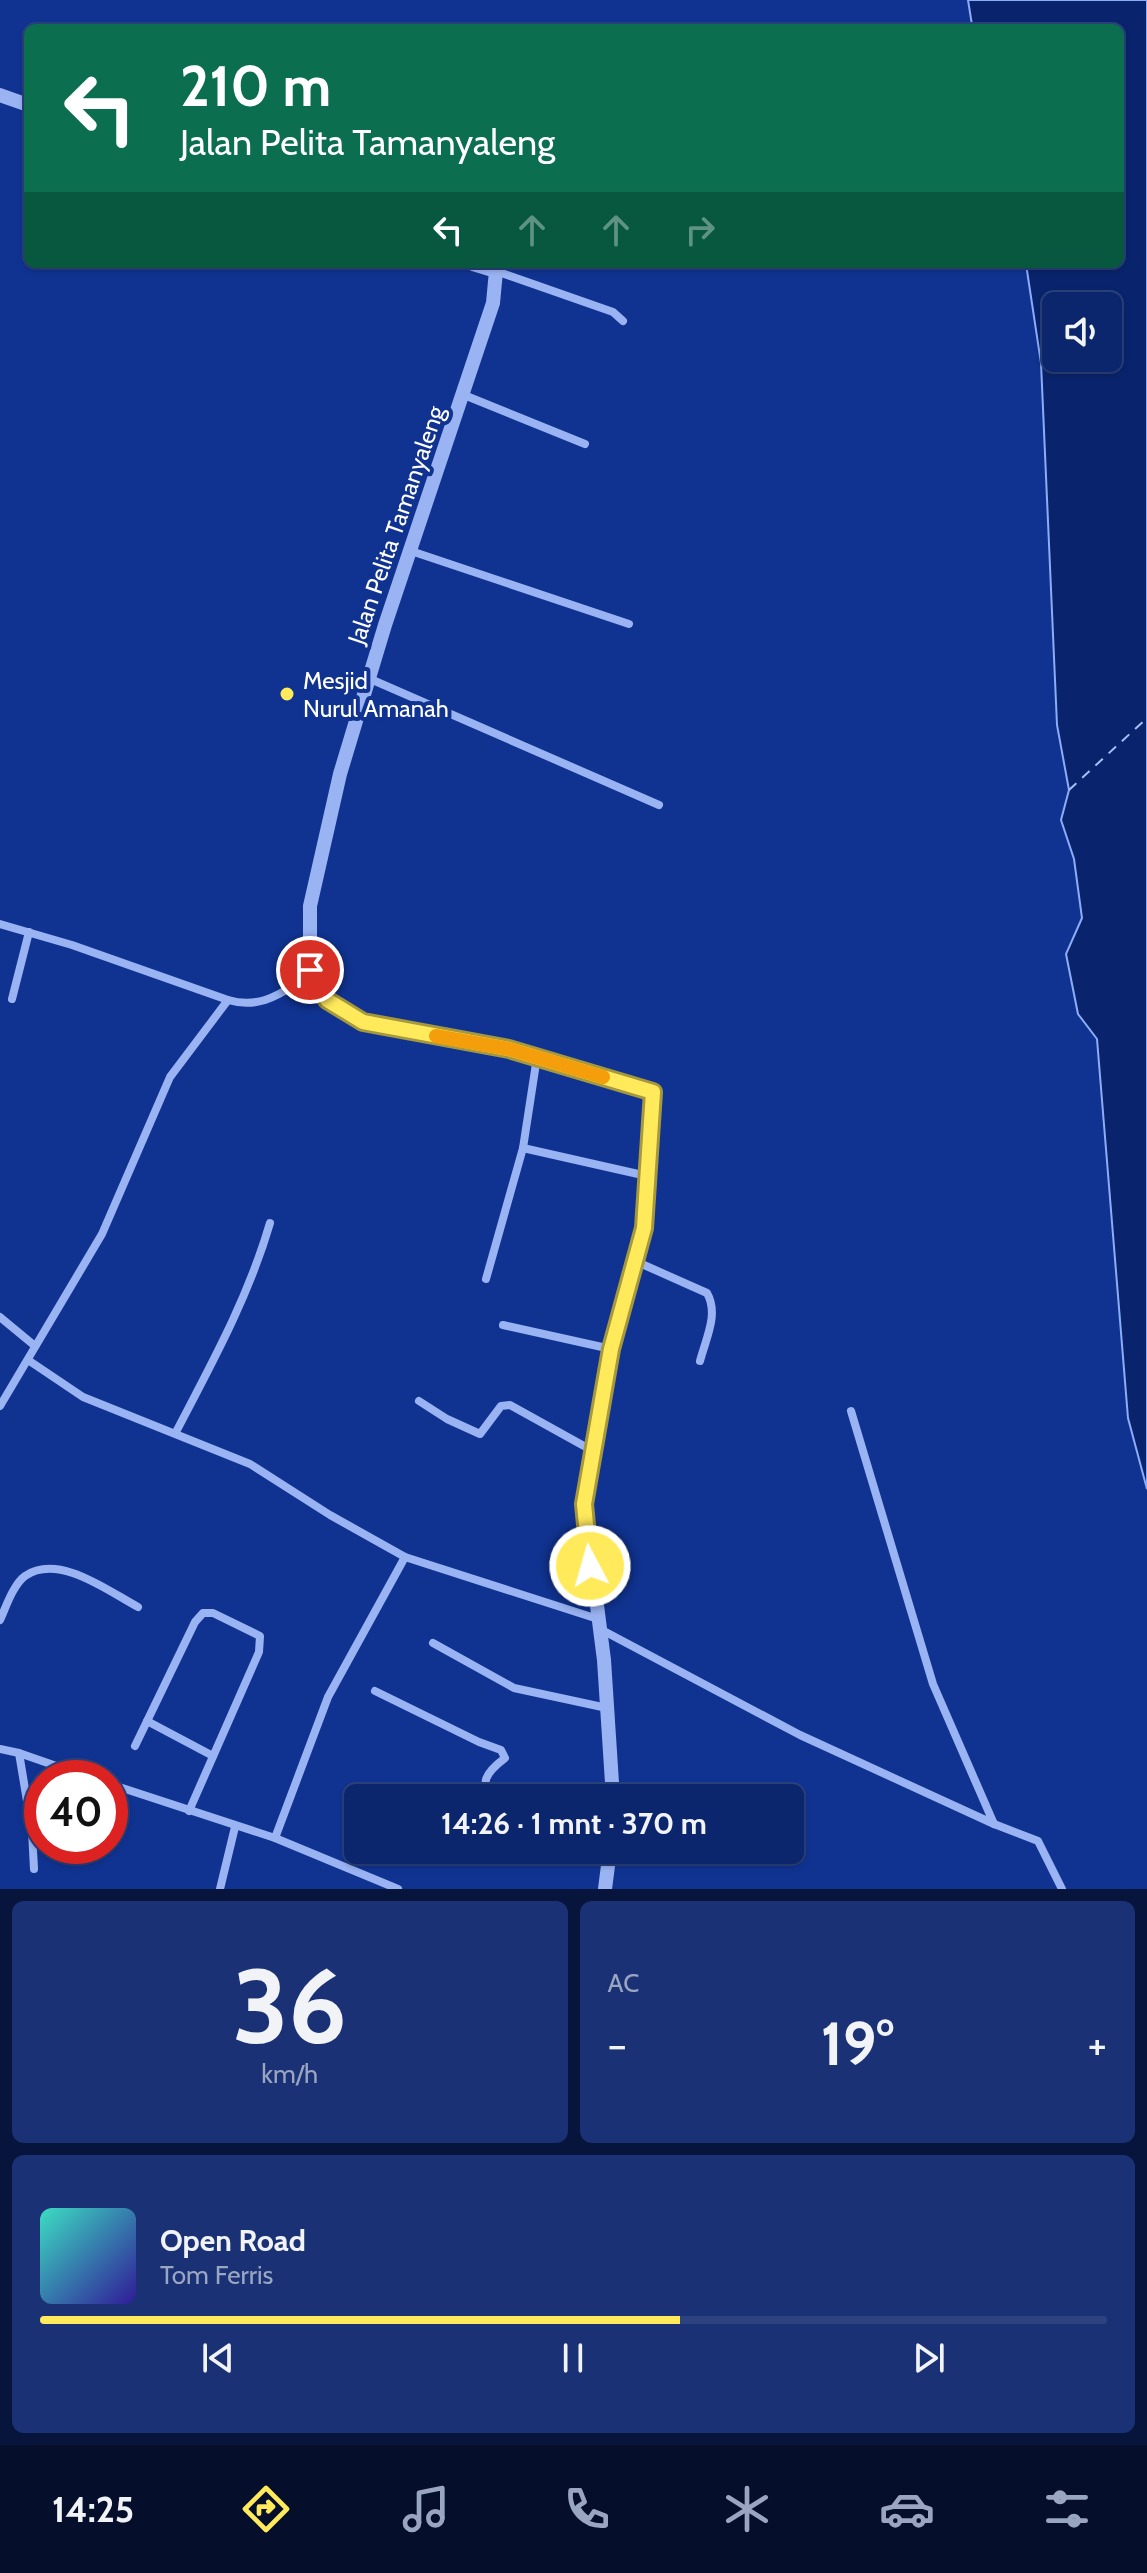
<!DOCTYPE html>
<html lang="id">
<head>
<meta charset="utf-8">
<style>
	:root { --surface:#0c266d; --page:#1a3275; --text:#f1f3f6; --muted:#9aa5c2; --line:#2c4380; --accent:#ffea5c }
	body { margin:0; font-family:Cabin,sans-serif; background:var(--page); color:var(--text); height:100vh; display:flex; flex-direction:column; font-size:30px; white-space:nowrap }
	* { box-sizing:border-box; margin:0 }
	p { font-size:26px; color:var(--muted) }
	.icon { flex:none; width:44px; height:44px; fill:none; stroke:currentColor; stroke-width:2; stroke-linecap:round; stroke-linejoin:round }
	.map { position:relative; height:1889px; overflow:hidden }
	.panel { display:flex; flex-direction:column; gap:12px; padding:12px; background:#07153c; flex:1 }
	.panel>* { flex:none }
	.banner { position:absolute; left:24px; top:24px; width:1100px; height:244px; border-radius:12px; box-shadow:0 2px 6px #0004,0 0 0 2px var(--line); background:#0b6e4f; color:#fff; overflow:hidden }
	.buttons { position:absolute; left:1042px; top:292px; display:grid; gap:16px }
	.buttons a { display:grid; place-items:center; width:80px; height:80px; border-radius:12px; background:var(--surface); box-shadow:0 2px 6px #0004,0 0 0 2px var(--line); font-size:40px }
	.speed { position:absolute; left:24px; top:1760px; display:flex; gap:16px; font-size:40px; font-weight:700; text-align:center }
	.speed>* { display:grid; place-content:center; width:104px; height:104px; border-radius:50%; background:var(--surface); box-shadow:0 2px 6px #0004,0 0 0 2px var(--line); line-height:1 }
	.speed .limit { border:12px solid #d22; background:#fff; color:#111 }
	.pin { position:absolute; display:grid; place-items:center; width:68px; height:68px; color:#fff; margin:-34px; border:4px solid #fff; border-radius:50%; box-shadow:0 2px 8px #0007 }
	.me { position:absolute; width:88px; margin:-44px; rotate:354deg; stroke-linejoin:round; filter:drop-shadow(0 0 6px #0008) }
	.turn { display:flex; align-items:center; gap:28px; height:168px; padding:0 24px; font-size:36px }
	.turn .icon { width:104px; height:104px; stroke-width:2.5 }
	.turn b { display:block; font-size:56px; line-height:68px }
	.lanes { display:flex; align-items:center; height:76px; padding:0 24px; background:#0003; justify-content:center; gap:40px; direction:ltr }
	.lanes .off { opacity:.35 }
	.big { font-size:60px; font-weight:800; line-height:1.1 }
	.panel .widget { flex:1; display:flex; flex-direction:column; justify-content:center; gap:12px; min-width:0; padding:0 28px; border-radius:12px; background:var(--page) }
	.panel .dial { align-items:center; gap:0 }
	.dial b { font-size:104px; line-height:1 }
	.song { display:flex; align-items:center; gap:24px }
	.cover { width:96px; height:96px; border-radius:12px; background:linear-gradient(135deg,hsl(170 70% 55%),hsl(250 70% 35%)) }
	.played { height:8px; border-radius:4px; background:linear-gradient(90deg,var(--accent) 60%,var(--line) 60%) }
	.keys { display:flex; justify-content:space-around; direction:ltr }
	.heat { display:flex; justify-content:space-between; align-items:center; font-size:44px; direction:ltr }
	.panel .tiles { flex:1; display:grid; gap:12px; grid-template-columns:1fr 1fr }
	.widget:last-child { grid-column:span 2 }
	.trip { position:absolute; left:344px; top:1784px; width:460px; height:80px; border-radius:12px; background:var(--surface); box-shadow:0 2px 6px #0004,0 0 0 2px var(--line); font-weight:800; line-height:80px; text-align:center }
	.tab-bar { display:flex; height:128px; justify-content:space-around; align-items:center; background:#050f2c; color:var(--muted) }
	.tab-bar .icon { width:56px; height:56px }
	.tab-bar .current { color:var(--accent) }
	.tab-bar b { font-size:36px; color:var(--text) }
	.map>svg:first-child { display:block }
	.water { fill:#09246c; stroke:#8cacf7; stroke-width:2; fill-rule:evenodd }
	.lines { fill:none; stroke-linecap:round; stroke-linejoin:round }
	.ferry { stroke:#a6bffa; stroke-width:2; stroke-dasharray:10 8; stroke-linecap:butt }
	.minor { stroke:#9ab4f3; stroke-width:8 }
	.tertiary { stroke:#9ab4f3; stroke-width:14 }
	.route-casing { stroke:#a6983c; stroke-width:20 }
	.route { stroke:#ffea5c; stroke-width:14 }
	.slow { stroke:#f59e0b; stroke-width:14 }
	.poi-dot { fill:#ffea5c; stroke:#103391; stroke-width:3 }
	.labels { text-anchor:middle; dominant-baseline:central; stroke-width:8; stroke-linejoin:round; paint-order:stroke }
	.street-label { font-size:24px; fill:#fff; stroke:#103391 }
	.poi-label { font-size:24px; fill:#fff; stroke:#103391; text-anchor:start }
</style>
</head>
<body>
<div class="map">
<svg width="1147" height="1889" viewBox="0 0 1147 1889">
	<rect width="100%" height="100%" fill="#103391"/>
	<path class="water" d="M 968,0 L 1147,0 L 1147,1489 L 1128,1418 L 1097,1039 L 1078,1014 L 1066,954 L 1082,918 L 1074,859 L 1061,820 L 1069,790 L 1057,725 L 1041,363 L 1026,264 L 1120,264 L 1120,28 L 965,28 L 972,25 ZM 1056,306 L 1108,306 L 1108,358 L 1056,358 Z"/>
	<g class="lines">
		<path class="ferry" d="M 1069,790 L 1147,718"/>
		<g class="minor">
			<path d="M 496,271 L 613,312 L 623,321"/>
			<path d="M 464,395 L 585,444"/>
			<path d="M 411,551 L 629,624"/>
			<path d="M 368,678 L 659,805"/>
			<path d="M 0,924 L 72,945 L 228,1000"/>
			<path d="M 12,999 L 29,932"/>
			<path d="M 523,1148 L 647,1176"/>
			<path d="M 635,1261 L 707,1293 C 719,1314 706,1338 700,1361"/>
			<path d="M 486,1279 L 523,1148 L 537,1057"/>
			<path d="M 0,1317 L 35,1346"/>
			<path d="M 503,1325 L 611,1349"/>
			<path d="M 28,1360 L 83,1397 L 250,1464 L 330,1515 L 405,1557 L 598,1619"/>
			<path d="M 419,1401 L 447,1419 L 480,1434 L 501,1406 L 510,1405 L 593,1451"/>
			<path d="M 0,1406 L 102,1234 L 170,1077 L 228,1000 C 262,1010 282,992 310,976"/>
			<path d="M 176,1432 C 212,1363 248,1298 270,1223"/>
			<path d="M 0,1620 C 6,1607 13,1585 25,1576 C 59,1553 108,1591 138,1607"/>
			<path d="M 600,1629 L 800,1735 L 994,1824 L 933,1684 L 851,1411"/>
			<path d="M 433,1643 L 514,1688 L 607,1708"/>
			<path d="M 375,1691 L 479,1742 L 501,1750 L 505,1758 C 488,1771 474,1786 500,1798"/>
			<path d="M 147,1721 L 213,1756"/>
			<path d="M 135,1746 L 195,1622 L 203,1613 L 213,1613 L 260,1636 L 259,1652 L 189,1811"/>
			<path d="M 0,1749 L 19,1753 L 32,1831 L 34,1869"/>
			<path d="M 19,1753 L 91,1778"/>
			<path d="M 110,1784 L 275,1838 L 328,1697 L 405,1557"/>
			<path d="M 994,1824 L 1038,1841 L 1062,1889"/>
			<path d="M 275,1838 L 398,1889"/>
			<path d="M 220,1889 L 235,1827"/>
		</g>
		<g class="tertiary">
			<path d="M 0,95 L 28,105"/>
			<path d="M 473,264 L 496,271 L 493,303 L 385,625 L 340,774 L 310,906 L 310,976 L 327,1000 L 363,1022 L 509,1049 L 653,1092 L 644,1228 L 611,1349 L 584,1504 L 604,1660 L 613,1798"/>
			<path d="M 605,1889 L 610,1850"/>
		</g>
	</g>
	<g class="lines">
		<defs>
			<path id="route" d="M 310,970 L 310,976 L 327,1000 L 363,1022 L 509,1049 L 653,1092 L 644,1228 L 611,1349 L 584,1504 L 590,1566"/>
		</defs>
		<use href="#route" class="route-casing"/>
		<use href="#route" class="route"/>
		<path class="slow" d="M 436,1036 L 509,1049 L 603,1077"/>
	</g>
	<circle class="poi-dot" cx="287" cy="694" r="8"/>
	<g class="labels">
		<g class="street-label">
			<text transform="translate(396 525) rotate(-71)">Jalan Pelita Tamanyaleng</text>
		</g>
		<g class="poi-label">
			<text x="303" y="680">Mesjid<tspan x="303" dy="28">Nurul Amanah</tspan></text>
		</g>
	</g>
</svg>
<div class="buttons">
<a><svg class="icon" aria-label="sound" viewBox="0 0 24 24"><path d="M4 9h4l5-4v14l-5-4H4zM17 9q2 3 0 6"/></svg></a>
</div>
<div class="speed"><div class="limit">40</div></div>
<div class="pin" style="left:310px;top:970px;background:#d93025"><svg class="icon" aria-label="arrive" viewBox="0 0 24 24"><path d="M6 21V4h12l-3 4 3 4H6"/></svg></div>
<svg class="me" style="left:590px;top:1566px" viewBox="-20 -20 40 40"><circle r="17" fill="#ffea5c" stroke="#fff" stroke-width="3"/><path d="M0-11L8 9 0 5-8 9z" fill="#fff"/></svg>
<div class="trip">14:26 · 1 mnt · 370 m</div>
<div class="banner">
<div class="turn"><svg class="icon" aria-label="left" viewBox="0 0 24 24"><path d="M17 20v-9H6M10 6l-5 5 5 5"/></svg><div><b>210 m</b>Jalan Pelita Tamanyaleng</div></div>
<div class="lanes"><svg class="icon" aria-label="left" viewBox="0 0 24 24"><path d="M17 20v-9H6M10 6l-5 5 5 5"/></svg><svg class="icon off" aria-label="ahead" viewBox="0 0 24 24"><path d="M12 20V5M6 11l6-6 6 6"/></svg><svg class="icon off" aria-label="ahead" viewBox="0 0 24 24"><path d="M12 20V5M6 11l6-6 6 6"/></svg><svg class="icon off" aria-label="right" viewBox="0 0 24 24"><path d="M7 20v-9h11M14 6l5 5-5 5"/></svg></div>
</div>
</div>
<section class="panel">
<div class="tiles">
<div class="widget dial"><b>36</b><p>km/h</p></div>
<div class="widget"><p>AC</p>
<div class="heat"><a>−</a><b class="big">19°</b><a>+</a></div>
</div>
<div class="widget">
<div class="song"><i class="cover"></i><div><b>Open Road</b><p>Tom Ferris</p></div></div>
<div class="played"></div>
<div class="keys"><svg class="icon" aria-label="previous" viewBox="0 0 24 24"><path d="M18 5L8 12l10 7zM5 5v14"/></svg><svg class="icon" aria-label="pause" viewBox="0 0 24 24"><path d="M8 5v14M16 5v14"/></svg><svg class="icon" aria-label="next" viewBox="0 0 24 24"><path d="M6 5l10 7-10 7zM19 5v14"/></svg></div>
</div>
</div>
</section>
<nav class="tab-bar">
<b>14:25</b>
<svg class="icon current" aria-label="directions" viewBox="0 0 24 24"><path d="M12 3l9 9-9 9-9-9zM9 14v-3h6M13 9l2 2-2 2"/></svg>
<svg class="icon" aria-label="music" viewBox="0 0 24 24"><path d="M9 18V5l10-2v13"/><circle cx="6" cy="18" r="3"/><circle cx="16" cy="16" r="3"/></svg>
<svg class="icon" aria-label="phone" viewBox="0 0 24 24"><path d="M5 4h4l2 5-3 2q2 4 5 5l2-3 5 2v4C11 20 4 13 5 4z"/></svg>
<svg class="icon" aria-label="climate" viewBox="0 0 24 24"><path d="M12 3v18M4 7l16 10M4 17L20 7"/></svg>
<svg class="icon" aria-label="car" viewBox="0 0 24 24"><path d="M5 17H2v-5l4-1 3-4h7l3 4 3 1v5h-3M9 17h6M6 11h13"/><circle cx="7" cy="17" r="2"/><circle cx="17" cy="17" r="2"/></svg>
<svg class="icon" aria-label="filters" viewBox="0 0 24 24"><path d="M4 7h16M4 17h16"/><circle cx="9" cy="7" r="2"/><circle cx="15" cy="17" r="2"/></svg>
</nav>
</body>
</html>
